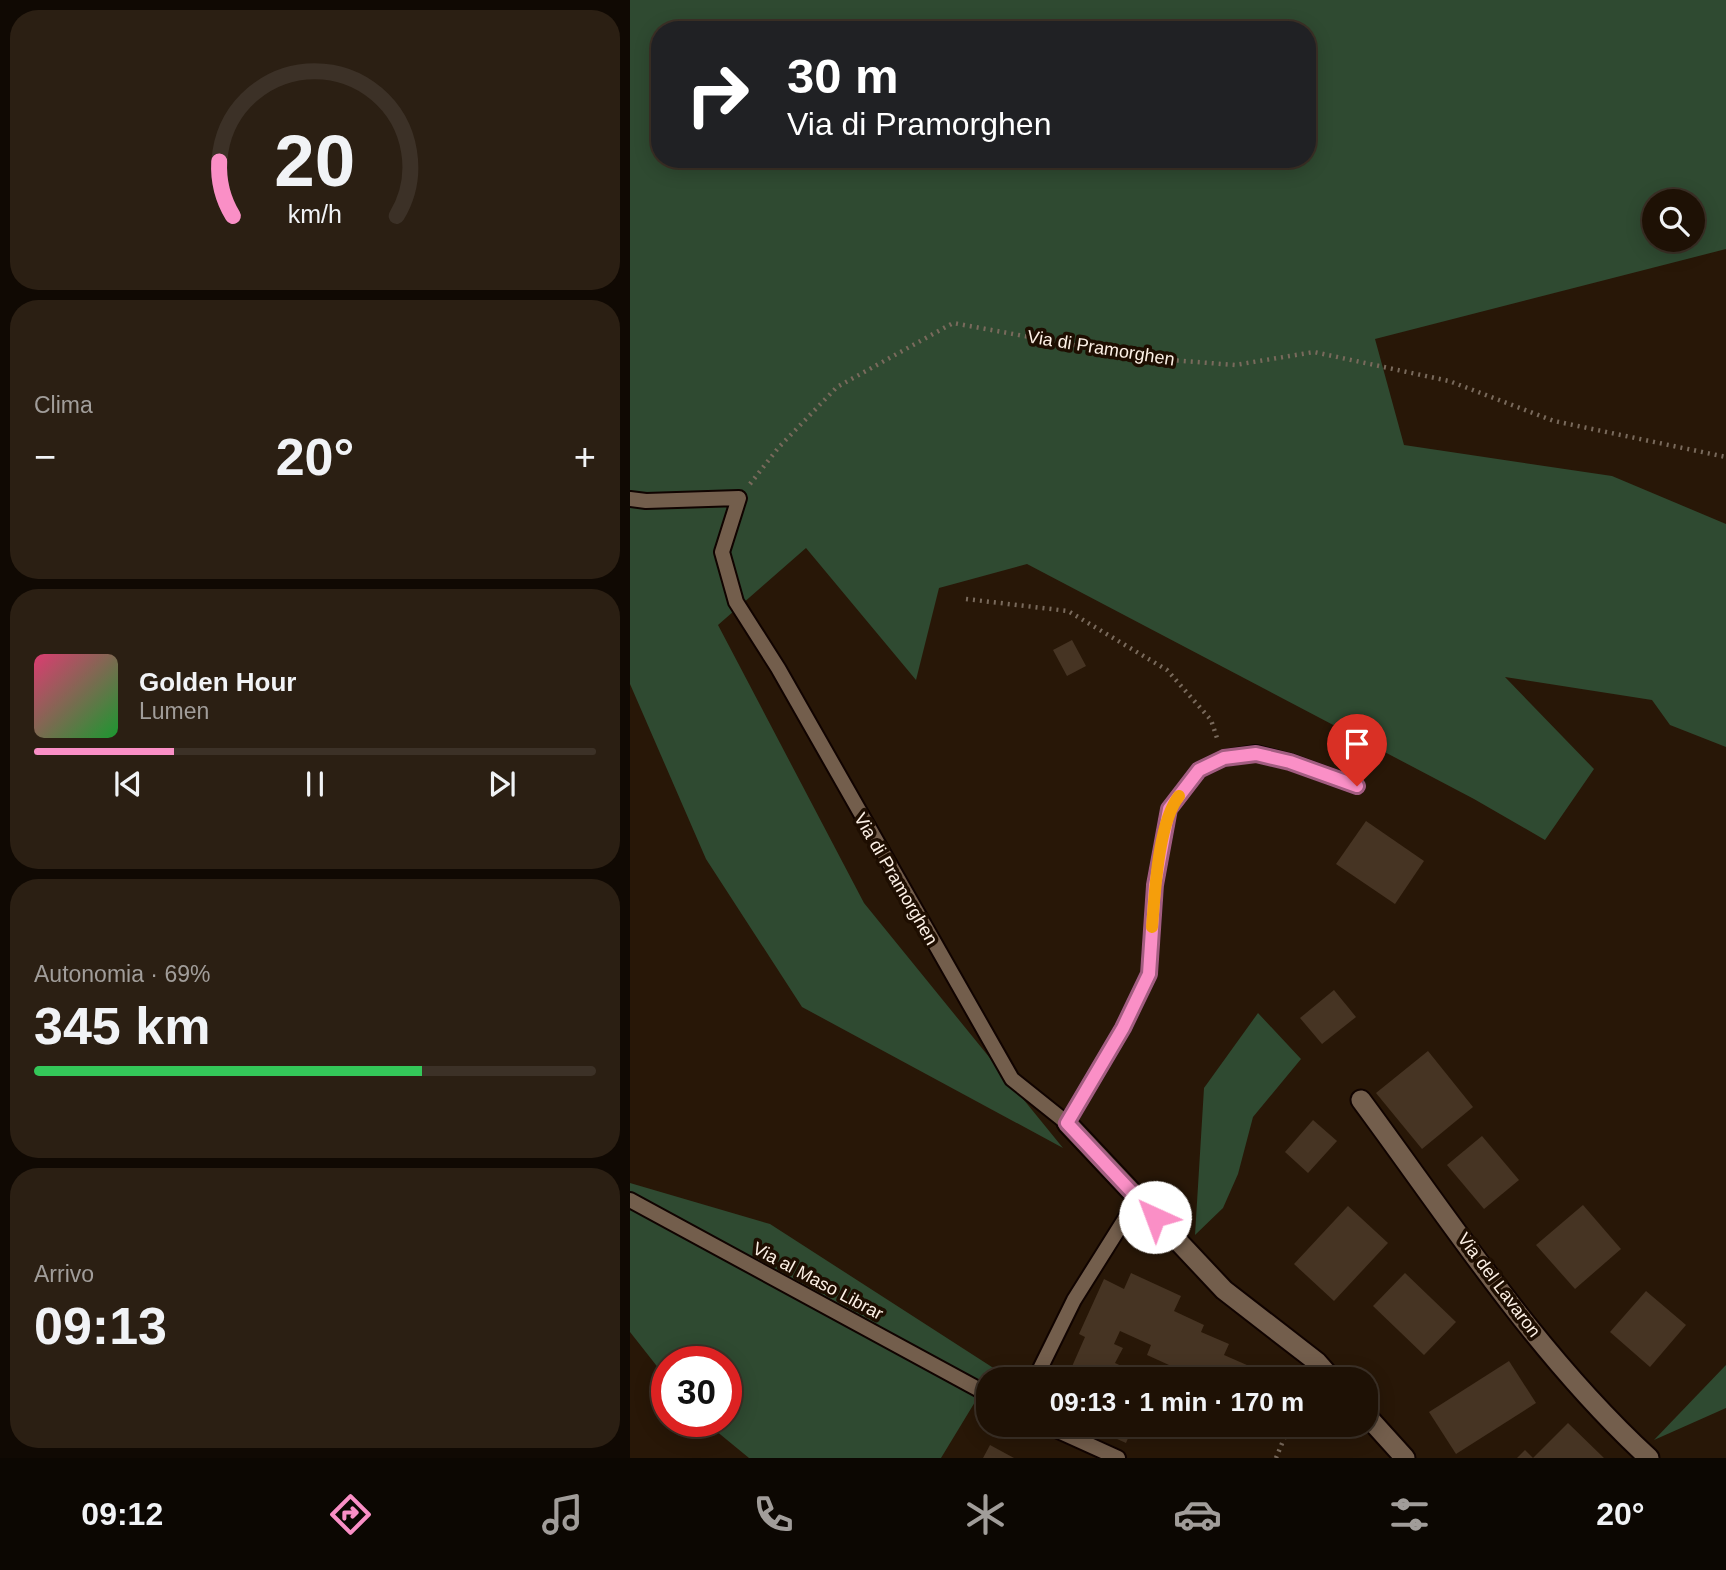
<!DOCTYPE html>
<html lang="it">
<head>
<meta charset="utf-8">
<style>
	:root { --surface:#1e1105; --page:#2b1f13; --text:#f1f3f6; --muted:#a19d9a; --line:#3c3127; --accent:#fa8fc6 }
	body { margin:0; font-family:Arial,sans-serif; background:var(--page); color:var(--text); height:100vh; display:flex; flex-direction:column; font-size:26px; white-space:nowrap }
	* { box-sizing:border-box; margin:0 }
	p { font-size:23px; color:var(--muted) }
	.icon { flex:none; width:38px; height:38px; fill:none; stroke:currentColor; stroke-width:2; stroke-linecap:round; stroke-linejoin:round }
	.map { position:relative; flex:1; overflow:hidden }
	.drawer { display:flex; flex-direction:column; gap:10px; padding:10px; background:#100903; width:630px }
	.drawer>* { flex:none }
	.hud { position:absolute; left:21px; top:21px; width:665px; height:147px; border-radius:28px; box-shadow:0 4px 18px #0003,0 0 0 2px var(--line); background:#202124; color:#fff; overflow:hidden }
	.controls { position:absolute; left:1012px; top:189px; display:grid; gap:14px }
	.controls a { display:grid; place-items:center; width:63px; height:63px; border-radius:50%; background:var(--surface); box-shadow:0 4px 18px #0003,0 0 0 2px var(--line); font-size:35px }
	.speed { position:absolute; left:21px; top:1346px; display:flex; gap:14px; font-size:35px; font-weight:700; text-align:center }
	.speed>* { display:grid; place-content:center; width:91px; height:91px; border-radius:50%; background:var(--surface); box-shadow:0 4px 18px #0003,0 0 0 2px var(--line); line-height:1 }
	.speed .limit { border:10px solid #d22; background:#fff; color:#111 }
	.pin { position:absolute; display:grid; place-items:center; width:60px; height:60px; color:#fff; margin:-72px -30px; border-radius:50% 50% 50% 0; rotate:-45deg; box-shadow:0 0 7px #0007 }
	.pin .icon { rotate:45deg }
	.me { position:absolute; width:77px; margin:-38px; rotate:317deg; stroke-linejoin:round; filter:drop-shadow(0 0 5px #0008) }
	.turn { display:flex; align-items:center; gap:24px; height:147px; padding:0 21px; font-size:32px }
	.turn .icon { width:91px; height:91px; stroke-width:2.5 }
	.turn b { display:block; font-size:49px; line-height:60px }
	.big { font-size:52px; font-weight:800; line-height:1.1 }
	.drawer .widget { flex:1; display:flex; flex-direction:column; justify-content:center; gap:10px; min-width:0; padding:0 24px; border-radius:28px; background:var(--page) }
	.drawer .dial { align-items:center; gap:0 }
	.dial svg { height:182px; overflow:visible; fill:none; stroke:var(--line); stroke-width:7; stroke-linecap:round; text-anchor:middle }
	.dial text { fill:var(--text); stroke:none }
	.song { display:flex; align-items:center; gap:21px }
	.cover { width:84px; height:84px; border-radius:10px; background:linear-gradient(135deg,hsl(340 70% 55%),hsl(130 70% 35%)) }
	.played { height:7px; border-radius:4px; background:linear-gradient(90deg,var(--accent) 25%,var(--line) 25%) }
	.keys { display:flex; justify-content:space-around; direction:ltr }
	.heat { display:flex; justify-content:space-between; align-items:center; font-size:38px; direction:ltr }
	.charge { height:10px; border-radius:5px; background:linear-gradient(90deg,#34c759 69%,var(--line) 0) }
	.trip { position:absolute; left:346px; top:1367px; width:402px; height:70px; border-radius:28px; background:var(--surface); box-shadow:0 4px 18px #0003,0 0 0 2px var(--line); font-weight:800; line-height:70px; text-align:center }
	.menu { display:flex; height:112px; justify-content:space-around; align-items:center; background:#0c0702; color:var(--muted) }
	.menu .icon { width:49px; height:49px }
	.menu .active { color:var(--accent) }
	.menu b { font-size:32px; color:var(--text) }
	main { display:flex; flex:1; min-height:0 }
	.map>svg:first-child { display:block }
	.green { fill:#2f4a31; fill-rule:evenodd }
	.building { fill:#463423 }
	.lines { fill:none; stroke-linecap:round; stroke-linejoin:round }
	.service-casing { stroke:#100300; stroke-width:18 }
	.minor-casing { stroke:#100300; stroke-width:23 }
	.path { stroke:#796a5c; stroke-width:4.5; stroke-dasharray:2 5; stroke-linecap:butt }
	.service { stroke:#735e4c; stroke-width:14 }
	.minor { stroke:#735e4c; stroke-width:19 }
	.route-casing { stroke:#a25d81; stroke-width:18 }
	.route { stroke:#fa8fc6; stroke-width:12 }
	.slow { stroke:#f59e0b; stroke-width:12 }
	.labels { text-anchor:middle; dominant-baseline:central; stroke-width:7; stroke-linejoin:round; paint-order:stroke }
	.street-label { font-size:18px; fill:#fcf0e5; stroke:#1e0e01 }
</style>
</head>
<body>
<main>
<section class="drawer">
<div class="widget dial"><svg viewBox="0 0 100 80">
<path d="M14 69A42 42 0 1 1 86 69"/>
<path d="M14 69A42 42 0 0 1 8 45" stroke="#fa8fc6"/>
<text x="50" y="56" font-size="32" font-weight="700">20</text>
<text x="50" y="72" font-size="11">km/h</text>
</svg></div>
<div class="widget"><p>Clima</p>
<div class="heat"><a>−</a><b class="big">20°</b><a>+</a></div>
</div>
<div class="widget">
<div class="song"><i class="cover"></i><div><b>Golden Hour</b><p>Lumen</p></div></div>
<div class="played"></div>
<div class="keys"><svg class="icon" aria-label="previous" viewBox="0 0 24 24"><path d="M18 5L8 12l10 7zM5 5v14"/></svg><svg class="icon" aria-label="pause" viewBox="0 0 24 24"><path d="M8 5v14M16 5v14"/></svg><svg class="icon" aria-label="next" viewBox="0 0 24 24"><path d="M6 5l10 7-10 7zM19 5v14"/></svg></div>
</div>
<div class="widget"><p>Autonomia · 69%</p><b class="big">345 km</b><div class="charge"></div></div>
<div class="widget"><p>Arrivo</p><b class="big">09:13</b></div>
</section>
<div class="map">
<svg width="1096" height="1458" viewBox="0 0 1096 1458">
	<rect width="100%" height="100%" fill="#281707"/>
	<g class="green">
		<path d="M 0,0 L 1096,0 L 1096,249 L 745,339 L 774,445 L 982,476 L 1096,524 L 1096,747 L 1040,725 L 1022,700 L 875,677 L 964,769 L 915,840 L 844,799 L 397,564 L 309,588 L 286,680 L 176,548 L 88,625 L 234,903 L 433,1148 L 172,1007 L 76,859 L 0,684 ZM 30,30 L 677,30 L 677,159 L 30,159 ZM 1024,201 L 1062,201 L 1062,240 L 1024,240 Z"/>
		<path d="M 628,1013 L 671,1059 L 623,1117 L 608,1174 L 593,1208 L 565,1235 L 574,1088 Z"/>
		<path d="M 0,1183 L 140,1224 L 365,1369 L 311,1458 L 119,1458 L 74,1421 L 96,1421 L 96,1362 L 37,1362 L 37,1379 L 0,1332 Z"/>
		<path d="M 1096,1365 L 1096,1408 L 1024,1440 Z"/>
	</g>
	<g class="building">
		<path d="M 442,640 L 456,666 L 437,676 L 423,650 Z"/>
		<path d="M 736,821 L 794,861 L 765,904 L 706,864 Z"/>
		<path d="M 704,990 L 726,1017 L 692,1044 L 670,1018 Z"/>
		<path d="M 798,1051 L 843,1107 L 792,1149 L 746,1093 Z"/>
		<path d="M 683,1120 L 707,1141 L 678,1173 L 655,1152 Z"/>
		<path d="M 852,1136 L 889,1180 L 854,1209 L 817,1165 Z"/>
		<path d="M 953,1205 L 991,1249 L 945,1289 L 906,1245 Z"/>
		<path d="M 718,1206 L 758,1243 L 704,1301 L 664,1264 Z"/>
		<path d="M 501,1273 L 551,1296 L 544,1311 L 574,1325 L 571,1332 L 599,1344 L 594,1355 L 644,1377 L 643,1379 L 546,1379 L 550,1370 L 517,1355 L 521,1345 L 490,1331 L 484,1344 L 493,1348 L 485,1363 L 500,1370 L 496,1379 L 456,1379 L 440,1371 L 455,1337 L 449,1334 L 474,1279 L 494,1289 Z"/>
		<path d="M 775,1273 L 826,1322 L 794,1355 L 743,1306 Z"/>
		<path d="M 1016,1291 L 1056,1325 L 1020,1367 L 980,1332 Z"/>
		<path d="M 879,1361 L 906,1403 L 826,1454 L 799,1412 Z"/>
		<path d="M 938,1423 L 974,1458 L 887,1458 L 895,1450 L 903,1458 Z"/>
		<path d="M 467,1424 L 504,1424 L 496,1443 L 465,1429 Z"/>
		<path d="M 360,1445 L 384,1458 L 353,1458 Z"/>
	</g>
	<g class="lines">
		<defs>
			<g id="service">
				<path d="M 0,499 L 16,501 L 109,498 L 92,552 L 106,602 L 148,668 L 382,1079 L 437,1123 L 493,1028 L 519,974 L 525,885 L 539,809 L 569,770 L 594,758 L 626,753 L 661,762 L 727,786"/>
				<path d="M 0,1200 L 359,1395"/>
				<path d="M 405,1379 L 444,1300 L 508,1198"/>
				<path d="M 413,1424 L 488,1458"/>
			</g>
			<g id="minor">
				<path d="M 731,1100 C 822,1223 907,1355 1019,1458"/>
				<path d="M 437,1123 L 594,1290 L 687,1362 L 702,1379"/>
				<path d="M 737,1416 L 775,1458"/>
			</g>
		</defs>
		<use href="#service" class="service-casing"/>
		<use href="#minor" class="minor-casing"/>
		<g class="path">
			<path d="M 120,484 L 149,447 L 207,387 L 323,323 L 515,358 L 605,365 L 684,352 L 819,381 L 924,421 L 1096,457"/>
			<path d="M 336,599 L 438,611 L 537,670 L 581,720 L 588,741"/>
			<path d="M 646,1458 L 660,1424"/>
		</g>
		<use href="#service" class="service"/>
		<use href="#minor" class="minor"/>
	</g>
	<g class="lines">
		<defs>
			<path id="route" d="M 525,1217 L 437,1123 L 493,1028 L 519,974 L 525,885 L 539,809 L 569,770 L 594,758 L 626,754 L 660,762 L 727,786"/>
		</defs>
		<use href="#route" class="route-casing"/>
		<use href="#route" class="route"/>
		<path class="slow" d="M 522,927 C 525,892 528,823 549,796"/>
	</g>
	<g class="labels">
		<g class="street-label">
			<text transform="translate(471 348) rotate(9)">Via di Pramorghen</text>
			<text transform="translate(266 879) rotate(60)">Via di Pramorghen</text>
			<text transform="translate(188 1281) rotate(28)">Via al Maso Librar</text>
			<text transform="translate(869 1285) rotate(53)">Via del Lavaron</text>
		</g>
	</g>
</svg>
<div class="controls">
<a><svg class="icon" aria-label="search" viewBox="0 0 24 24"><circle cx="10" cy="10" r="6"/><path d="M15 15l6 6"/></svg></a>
</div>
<div class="speed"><div class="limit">30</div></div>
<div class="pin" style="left:727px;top:786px;background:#d93025"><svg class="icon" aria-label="arrive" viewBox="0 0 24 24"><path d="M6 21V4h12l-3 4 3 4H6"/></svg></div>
<svg class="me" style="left:525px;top:1217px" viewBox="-20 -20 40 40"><circle r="19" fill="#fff"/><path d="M0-13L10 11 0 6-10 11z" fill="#fa8fc6"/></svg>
<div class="trip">09:13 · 1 min · 170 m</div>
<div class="hud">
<div class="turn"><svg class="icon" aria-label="right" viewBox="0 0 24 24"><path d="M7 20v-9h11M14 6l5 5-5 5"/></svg><div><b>30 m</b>Via di Pramorghen</div></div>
</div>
</div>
</main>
<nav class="menu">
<b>09:12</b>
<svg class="icon active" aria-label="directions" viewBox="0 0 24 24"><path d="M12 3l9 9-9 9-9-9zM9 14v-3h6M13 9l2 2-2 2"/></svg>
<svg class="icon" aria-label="music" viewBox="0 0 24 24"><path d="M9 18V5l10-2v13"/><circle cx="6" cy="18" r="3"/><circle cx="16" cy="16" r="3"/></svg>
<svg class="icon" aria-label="phone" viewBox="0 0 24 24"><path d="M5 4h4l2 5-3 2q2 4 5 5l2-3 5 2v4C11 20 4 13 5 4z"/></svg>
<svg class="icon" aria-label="climate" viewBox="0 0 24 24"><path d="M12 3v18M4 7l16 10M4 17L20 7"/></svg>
<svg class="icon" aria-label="car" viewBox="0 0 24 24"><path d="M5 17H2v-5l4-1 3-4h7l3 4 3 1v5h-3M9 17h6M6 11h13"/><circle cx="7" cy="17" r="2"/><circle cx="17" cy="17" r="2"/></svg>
<svg class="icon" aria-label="filters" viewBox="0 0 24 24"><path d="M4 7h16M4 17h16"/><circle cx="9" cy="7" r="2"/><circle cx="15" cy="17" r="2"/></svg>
<b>20°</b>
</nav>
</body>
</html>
